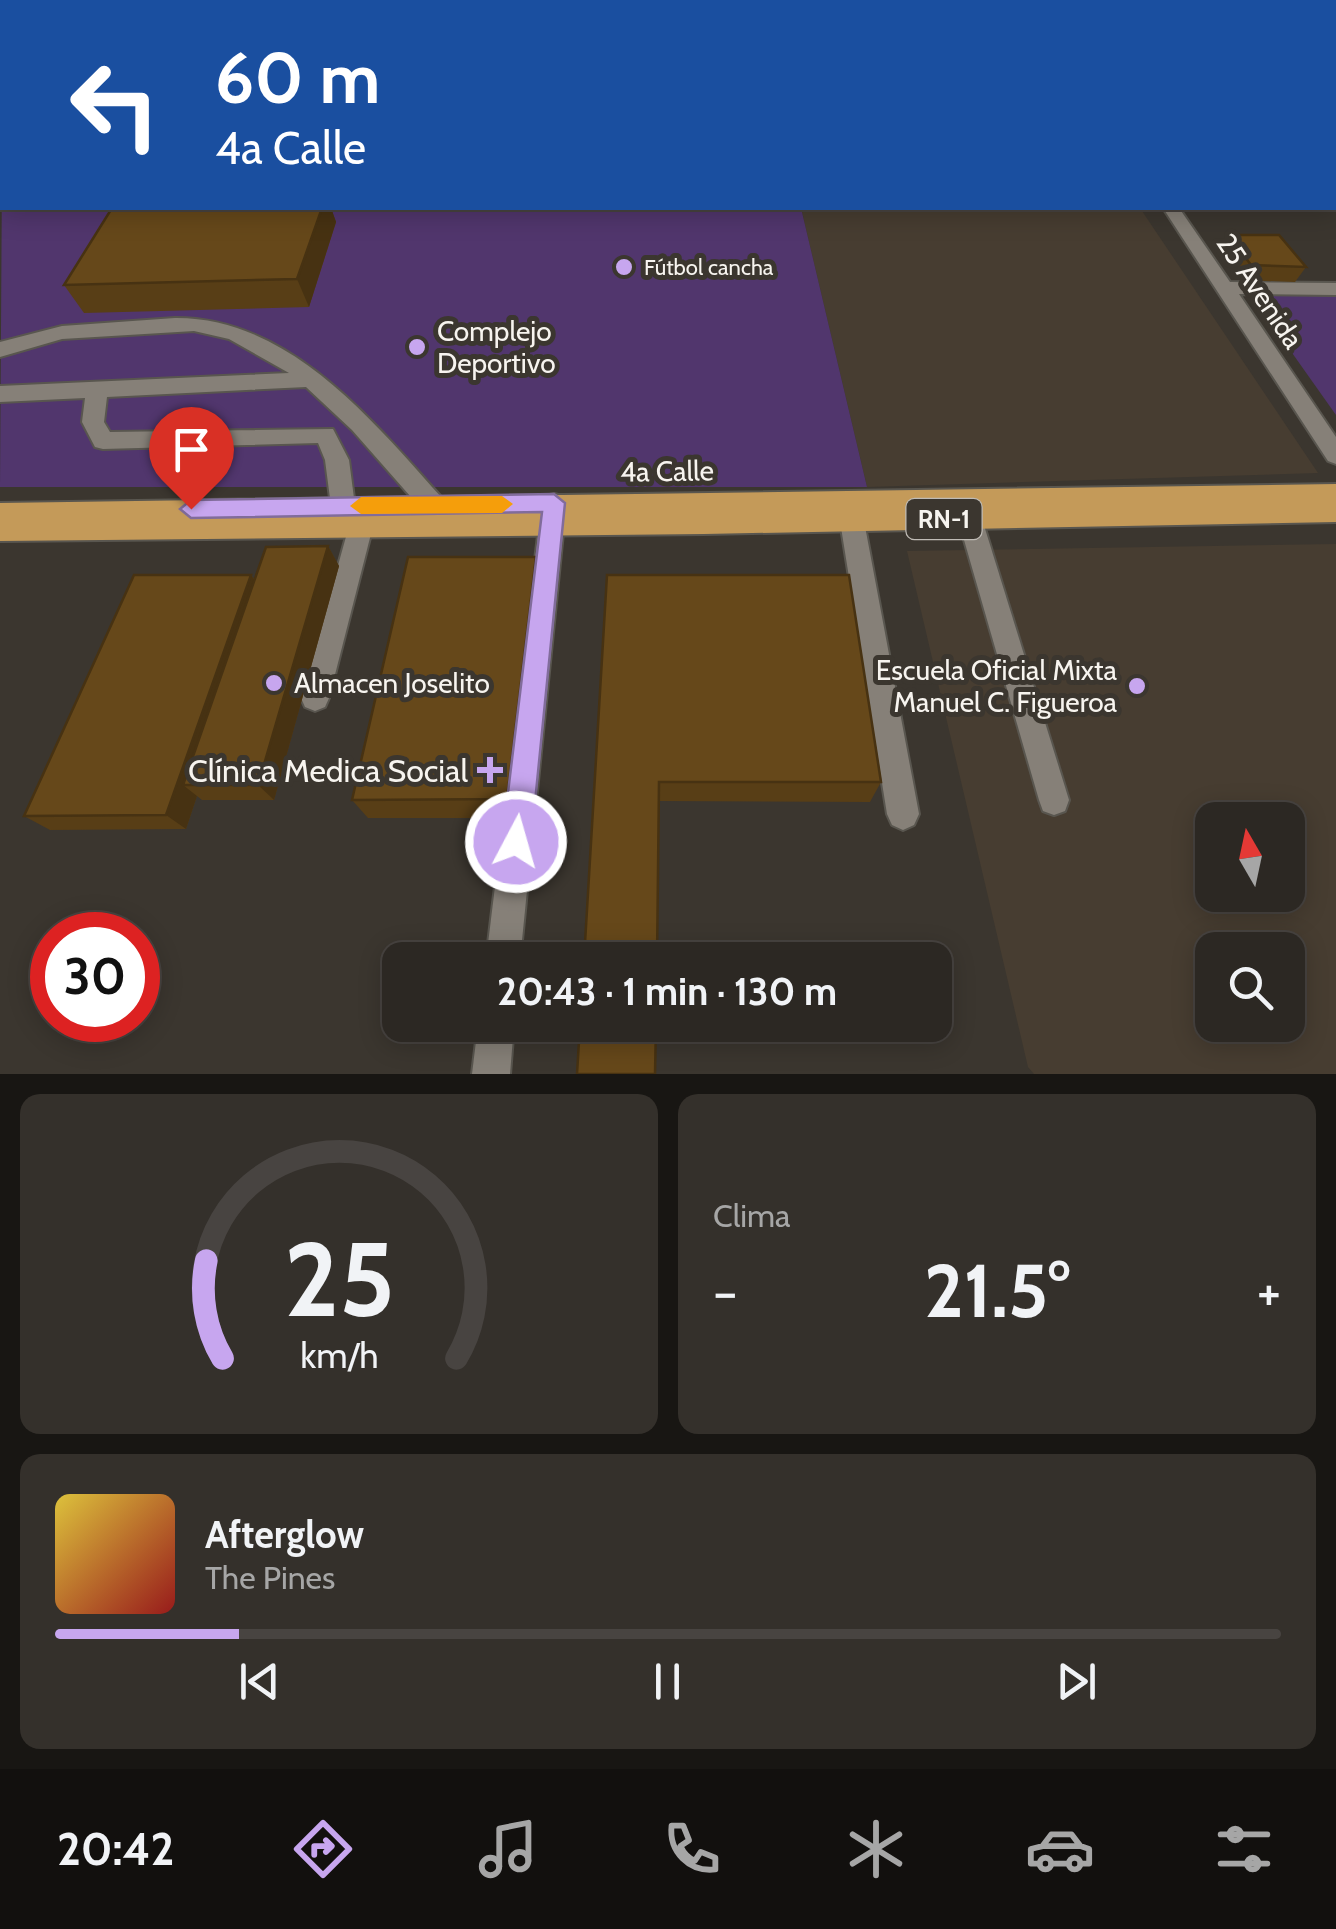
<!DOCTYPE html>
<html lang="es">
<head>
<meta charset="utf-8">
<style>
	:root { --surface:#2c2823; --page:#34302b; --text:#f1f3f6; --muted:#a6a6a6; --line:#484441; --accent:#c7a6ef }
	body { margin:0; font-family:Cabin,sans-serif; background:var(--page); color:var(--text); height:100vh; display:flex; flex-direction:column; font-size:38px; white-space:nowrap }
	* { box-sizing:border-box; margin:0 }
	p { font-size:32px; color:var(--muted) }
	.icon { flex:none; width:55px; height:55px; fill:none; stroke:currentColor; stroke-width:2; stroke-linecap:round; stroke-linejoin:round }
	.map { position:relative; height:1074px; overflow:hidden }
	.side { display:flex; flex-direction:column; gap:20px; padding:20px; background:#181613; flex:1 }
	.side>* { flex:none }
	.hud { position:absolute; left:0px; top:0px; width:1338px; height:210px; box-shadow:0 5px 25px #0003,0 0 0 2px var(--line); background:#1a4fa0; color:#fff; overflow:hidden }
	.needle { width:65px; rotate:351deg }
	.controls { position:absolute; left:1195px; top:802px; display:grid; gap:20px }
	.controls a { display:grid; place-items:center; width:110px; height:110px; border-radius:20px; background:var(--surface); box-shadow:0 5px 25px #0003,0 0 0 2px var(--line); font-size:50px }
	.speed { position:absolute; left:30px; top:912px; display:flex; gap:20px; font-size:50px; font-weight:700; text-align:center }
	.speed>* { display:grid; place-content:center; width:130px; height:130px; border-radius:50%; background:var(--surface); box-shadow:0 5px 25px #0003,0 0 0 2px var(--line); line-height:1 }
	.speed .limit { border:15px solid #d22; background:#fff; color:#111 }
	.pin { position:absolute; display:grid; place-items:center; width:85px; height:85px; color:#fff; margin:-102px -42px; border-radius:50% 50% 50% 0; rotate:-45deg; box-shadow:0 0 10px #0007 }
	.pin .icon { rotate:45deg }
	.me { position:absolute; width:110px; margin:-55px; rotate:6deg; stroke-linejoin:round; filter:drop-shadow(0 0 8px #0008) }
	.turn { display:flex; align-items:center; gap:35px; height:210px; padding:0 50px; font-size:45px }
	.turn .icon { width:130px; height:130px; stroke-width:2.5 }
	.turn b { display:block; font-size:70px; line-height:85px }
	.big { font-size:75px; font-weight:700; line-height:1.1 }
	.side .widget { flex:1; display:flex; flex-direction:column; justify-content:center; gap:15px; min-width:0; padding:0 35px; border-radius:20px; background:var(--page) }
	.side .dial { align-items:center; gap:0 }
	.dial svg { height:260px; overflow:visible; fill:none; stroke:var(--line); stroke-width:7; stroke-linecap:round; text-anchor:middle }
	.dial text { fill:var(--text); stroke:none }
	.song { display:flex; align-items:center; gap:30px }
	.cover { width:120px; height:120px; border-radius:15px; background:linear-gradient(135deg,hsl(50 70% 55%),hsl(0 70% 35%)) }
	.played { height:10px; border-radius:5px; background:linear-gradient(90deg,var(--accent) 15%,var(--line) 15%) }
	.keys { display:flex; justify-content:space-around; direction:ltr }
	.heat { display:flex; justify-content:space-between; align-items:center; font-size:55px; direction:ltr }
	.side .tiles { flex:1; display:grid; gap:20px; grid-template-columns:1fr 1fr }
	.widget:last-child { grid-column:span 2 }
	.trip { position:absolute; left:382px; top:942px; width:570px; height:100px; border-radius:20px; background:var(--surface); box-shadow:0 5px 25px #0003,0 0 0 2px var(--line); font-weight:700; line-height:100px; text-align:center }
	.menu { display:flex; height:160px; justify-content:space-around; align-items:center; background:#12100e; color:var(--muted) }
	.menu .icon { width:70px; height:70px }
	.menu .on { color:var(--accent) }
	.menu b { font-size:45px; color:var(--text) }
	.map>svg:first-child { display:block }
	.built { fill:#473d31; fill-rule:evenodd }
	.green { fill:#51366d }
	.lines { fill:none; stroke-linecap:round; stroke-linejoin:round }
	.minor-casing { stroke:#59564f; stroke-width:4 }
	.major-casing { stroke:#59564f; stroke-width:4 }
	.minor { fill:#868078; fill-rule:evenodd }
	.major { fill:#c49a59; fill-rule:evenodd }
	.wall { fill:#583e16 }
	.shaded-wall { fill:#473212 }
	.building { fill:#66481a; stroke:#473212; stroke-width:2.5 }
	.route { fill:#c7a6ef; stroke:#816c9b; stroke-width:2.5 }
	.slow { fill:#f59e0b }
	.poi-dot { fill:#c7a6ef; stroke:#3b362f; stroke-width:4 }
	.labels { text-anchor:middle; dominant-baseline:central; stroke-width:10; stroke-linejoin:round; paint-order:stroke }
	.far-poi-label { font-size:22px; fill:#f7f4ef; stroke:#3b362f; text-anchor:start }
	.shield { fill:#3b362f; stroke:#bfbbb5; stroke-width:2.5 }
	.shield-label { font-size:25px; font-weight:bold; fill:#f7f4ef }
	.street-label { font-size:28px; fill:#f7f4ef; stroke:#3b362f }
	.poi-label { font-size:28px; fill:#f7f4ef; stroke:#3b362f; text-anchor:start }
	.near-poi-label { font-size:32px; fill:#f7f4ef; stroke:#3b362f; text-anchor:end }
</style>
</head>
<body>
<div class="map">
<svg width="1336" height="1074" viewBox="0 0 1336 1074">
	<rect width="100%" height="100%" fill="#3b362f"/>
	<g class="built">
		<path d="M 801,208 L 1140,208 L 1318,473 L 867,487 Z"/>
		<path d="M 1336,544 L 1336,1074 L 1034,1074 L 1028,1067 L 907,551 ZM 1212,820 L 1288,820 L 1288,895 L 1212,895 ZM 1212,950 L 1288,950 L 1288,1025 L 1212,1025 Z"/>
	</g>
	<g class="green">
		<path d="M 195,0 L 751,0 L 752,2 L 193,2 Z"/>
		<path d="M 2,169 L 2,208 L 801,208 L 867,487 L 0,487 Z"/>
		<path d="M 1336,294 L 1336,415 L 1251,295 Z"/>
	</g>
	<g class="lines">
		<defs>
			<g id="minor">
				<path d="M 1023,0 L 1035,0 L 1036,2 L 1024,2 Z"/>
				<path d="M 1202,0 L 1216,0 L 1217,2 L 1203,2 Z"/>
				<rect x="1335" y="21" width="1" height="8"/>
				<rect x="1335" y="183" width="1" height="10"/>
				<path d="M 1163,208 L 1179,208 L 1230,282 L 1336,283 L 1336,295 L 1239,294 L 1336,437 L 1336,464 L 1328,461 Z"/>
				<path d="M 175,318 C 289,317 373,421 443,499 L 446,506 L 443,513 L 425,513 L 352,430 L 306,387 L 107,397 L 104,422 L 110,432 L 333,429 L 349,460 L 355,506 L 352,513 L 334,513 L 331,506 L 325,460 L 318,443 L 103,449 L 95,447 L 82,422 L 85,398 L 0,402 L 0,386 L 289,373 L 229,339 L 194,331 L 62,339 L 0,357 L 0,342 L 62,326 Z"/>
				<path d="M 554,494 L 563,496 L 566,503 L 520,960 L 486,960 L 542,503 L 545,496 Z"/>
				<path d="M 970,509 L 979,512 L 982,519 L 1069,800 L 1065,811 L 1054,815 L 1043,811 L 1039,800 L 958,519 L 961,512 Z"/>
				<path d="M 852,511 L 861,514 L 864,521 L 919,814 L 914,825 L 903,830 L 892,825 L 887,814 L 840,521 L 843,514 Z"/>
				<path d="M 361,516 L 370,519 L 373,526 L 329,698 L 325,707 L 315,711 L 305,707 L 301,698 L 349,526 L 352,519 Z"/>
				<path d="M 478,1025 L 514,1025 L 510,1074 L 472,1074 Z"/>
			</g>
			<path id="major" d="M 1336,484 L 1336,502 L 262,519 L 1336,502 L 1336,522 L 704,534 L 0,541 L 0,503 Z"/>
		</defs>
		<use href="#minor" class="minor-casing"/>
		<use href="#major" class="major-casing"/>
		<use href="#minor" class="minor"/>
		<use href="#major" class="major"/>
	</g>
	<g class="wall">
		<path d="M 112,208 L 331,208 L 336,222 L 309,307 L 84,313 L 64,285 Z"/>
		<path d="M 1229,235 L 1306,267 L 1295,282 L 1241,280 L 1220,251 Z"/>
		<path d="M 328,546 L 339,566 L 274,800 L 202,800 L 197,796 L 186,829 L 50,830 L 24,816 L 251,575 L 255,580 Z"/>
		<path d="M 607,575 L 881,782 L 870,802 L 659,801 Z"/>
		<path d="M 541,583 L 515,818 L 368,818 L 352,800 Z"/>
	</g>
	<g class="shaded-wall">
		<path d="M 322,208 L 331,208 L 336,222 L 309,307 L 297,279 Z"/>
		<path d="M 328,546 L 339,566 L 274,800 L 258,785 Z"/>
		<path d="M 536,557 L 541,583 L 515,818 L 507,799 Z"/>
		<path d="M 251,575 L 265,595 L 183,785 L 197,796 L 186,829 L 166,815 Z"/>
	</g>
	<g class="building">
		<path d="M 112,208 L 322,208 L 297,279 L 64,285 Z"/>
		<path d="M 1229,235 L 1279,235 L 1306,267 L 1251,265 Z"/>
		<path d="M 328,546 L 258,785 L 183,785 L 266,547 Z"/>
		<path d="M 408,557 L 536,557 L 507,799 L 352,800 Z"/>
		<path d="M 134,575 L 251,575 L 166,815 L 24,816 Z"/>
		<path d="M 607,575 L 849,575 L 881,782 L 659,782 L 657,960 L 584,960 Z"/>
		<path d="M 580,1025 L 656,1025 L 655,1074 L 577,1074 Z"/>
	</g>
	<path class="route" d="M 554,494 L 565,503 L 531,842 L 527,852 L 516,856 L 506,852 L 502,842 L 542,512 L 191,518 L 180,509 L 191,500 Z"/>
	<path class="slow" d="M 502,496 L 513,504 L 502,513 L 361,514 L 350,506 L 361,497 Z"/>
	<g class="poi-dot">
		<circle cx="624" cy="267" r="10"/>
		<circle cx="417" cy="347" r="10"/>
		<circle cx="274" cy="683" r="10"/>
		<circle cx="1137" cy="686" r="10"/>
		<path d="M485 755h10v10h10v10h-10v10h-10v-10h-10v-10h10z"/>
	</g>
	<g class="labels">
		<g class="far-poi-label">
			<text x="644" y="267">Fútbol cancha</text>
		</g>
		<rect class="shield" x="906.5" y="499" width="75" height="40" rx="8"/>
		<g class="shield-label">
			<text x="944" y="519">RN-1</text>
		</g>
		<g class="street-label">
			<text transform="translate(1260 291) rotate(56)">25 Avenida</text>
			<text transform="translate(667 471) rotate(-1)">4a Calle</text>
		</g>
		<g class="poi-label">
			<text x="437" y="331">Complejo<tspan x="437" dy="32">Deportivo</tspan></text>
			<text x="1117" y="670" text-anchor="end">Escuela Oficial Mixta<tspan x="1117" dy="32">Manuel C. Figueroa</tspan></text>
			<text x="294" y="683">Almacen Joselito</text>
		</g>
		<g class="near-poi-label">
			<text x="468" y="770">Clínica Medica Social</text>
		</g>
	</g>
</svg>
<div class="controls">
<a><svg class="needle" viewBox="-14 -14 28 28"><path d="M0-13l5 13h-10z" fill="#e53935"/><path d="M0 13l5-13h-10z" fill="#a6a6a6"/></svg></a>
<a><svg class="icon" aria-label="search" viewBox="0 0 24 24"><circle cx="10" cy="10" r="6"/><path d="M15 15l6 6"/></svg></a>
</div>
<div class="speed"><div class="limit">30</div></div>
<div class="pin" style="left:191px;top:509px;background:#d93025"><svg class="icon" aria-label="arrive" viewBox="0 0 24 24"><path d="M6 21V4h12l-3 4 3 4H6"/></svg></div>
<svg class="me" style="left:516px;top:842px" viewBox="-20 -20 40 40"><circle r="17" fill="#c7a6ef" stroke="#fff" stroke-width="3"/><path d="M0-11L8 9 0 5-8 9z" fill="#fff"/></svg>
<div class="trip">20:43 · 1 min · 130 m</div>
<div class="hud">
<div class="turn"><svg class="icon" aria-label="left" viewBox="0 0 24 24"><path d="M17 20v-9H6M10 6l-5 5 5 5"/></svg><div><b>60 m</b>4a Calle</div></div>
</div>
</div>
<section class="side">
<div class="tiles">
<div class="widget dial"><svg viewBox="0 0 100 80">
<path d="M14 69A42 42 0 1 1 86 69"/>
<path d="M14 69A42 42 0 0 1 9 39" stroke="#c7a6ef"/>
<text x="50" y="56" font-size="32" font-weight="700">25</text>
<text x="50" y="72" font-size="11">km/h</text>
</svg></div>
<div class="widget"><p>Clima</p>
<div class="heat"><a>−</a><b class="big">21.5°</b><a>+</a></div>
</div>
<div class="widget">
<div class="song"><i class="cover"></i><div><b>Afterglow</b><p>The Pines</p></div></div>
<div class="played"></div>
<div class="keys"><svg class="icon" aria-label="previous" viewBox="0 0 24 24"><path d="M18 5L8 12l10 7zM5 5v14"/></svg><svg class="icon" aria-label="pause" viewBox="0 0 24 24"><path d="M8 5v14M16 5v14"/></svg><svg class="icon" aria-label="next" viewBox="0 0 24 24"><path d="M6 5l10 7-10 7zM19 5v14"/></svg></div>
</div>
</div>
</section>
<nav class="menu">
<b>20:42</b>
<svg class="icon on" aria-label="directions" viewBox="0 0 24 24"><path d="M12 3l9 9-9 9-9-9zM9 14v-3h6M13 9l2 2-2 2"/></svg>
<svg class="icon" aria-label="music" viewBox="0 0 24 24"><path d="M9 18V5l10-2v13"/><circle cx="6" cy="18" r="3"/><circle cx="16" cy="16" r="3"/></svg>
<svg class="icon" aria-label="phone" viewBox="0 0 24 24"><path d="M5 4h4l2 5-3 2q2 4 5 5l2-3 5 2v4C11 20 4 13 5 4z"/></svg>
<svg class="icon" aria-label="climate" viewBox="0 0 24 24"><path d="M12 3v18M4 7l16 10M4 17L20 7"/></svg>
<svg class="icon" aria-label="car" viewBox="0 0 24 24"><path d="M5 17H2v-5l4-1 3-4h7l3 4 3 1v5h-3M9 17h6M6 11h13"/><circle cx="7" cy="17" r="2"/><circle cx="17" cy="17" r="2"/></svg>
<svg class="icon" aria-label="filters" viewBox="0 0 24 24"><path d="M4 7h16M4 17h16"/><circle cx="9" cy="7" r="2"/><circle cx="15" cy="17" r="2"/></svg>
</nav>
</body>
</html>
